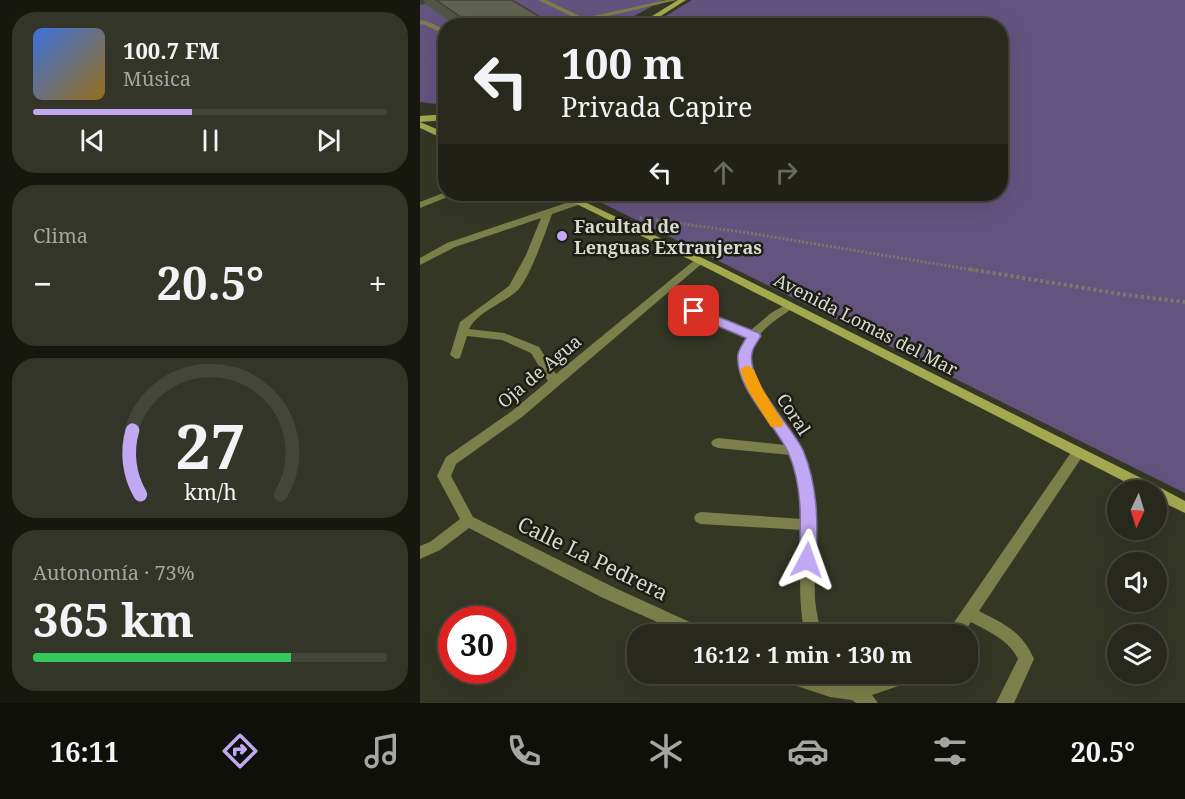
<!DOCTYPE html>
<html lang="es">
<head>
<meta charset="utf-8">
<style>
	:root { --surface:#28291c; --page:#343529; --text:#f1f3f6; --muted:#a5a6a3; --line:#44453b; --accent:#c1a8f3 }
	body { margin:0; font-family:"Noto Serif",serif; background:var(--page); color:var(--text); height:100vh; display:flex; flex-direction:column; font-size:22px; white-space:nowrap }
	* { box-sizing:border-box; margin:0 }
	p { font-size:20px; color:var(--muted) }
	.icon { flex:none; width:33px; height:33px; fill:none; stroke:currentColor; stroke-width:2; stroke-linecap:round; stroke-linejoin:round }
	.map { position:relative; flex:1; overflow:hidden }
	.side { display:flex; flex-direction:column; gap:12px; padding:12px; background:#16170f; width:420px }
	.side>* { flex:none }
	.guide { position:absolute; left:18px; top:18px; width:570px; height:183px; border-radius:24px; box-shadow:0 6px 24px #0002,0 0 0 2px var(--line); background:#28291c; color:var(--text); overflow:hidden }
	.needle { width:39px; rotate:184deg }
	.tools { position:absolute; left:687px; top:480px; display:grid; gap:12px }
	.tools a { display:grid; place-items:center; width:60px; height:60px; border-radius:50%; background:var(--surface); box-shadow:0 6px 24px #0002,0 0 0 2px var(--line); font-size:30px }
	.speed { position:absolute; left:18px; top:606px; display:flex; gap:12px; font-size:30px; font-weight:700; text-align:center }
	.speed>* { display:grid; place-content:center; width:78px; height:78px; border-radius:50%; background:var(--surface); box-shadow:0 6px 24px #0002,0 0 0 2px var(--line); line-height:1 }
	.speed .limit { border:9px solid #d22; background:#fff; color:#111 }
	.pin { position:absolute; display:grid; place-items:center; width:51px; height:51px; color:#fff; margin:-26px; border-radius:12px; box-shadow:0 3px 9px #0006 }
	.me { position:absolute; width:66px; margin:-33px; rotate:4deg; stroke-linejoin:round; filter:drop-shadow(0 0 4px #0008) }
	.turn { display:flex; align-items:center; gap:21px; height:126px; padding:0 24px; font-size:27px }
	.turn .icon { width:78px; height:78px; stroke-width:2.5 }
	.turn b { display:block; font-size:42px; line-height:51px }
	.lanes { display:flex; align-items:center; height:57px; padding:0 24px; background:#0003; justify-content:center; gap:30px; direction:ltr }
	.lanes .off { opacity:.35 }
	.big { font-size:45px; font-weight:700; line-height:1.1 }
	.side .widget { flex:1; display:flex; flex-direction:column; justify-content:center; gap:9px; min-width:0; padding:0 21px; border-radius:24px; background:var(--page) }
	.side .dial { align-items:center; gap:0 }
	.dial svg { height:156px; overflow:visible; fill:none; stroke:var(--line); stroke-width:7; stroke-linecap:round; text-anchor:middle }
	.dial text { fill:var(--text); stroke:none }
	.song { display:flex; align-items:center; gap:18px }
	.cover { width:72px; height:72px; border-radius:9px; background:linear-gradient(135deg,hsl(220 70% 55%),hsl(40 70% 35%)) }
	.played { height:6px; border-radius:3px; background:linear-gradient(90deg,var(--accent) 45%,var(--line) 45%) }
	.keys { display:flex; justify-content:space-around; direction:ltr }
	.heat { display:flex; justify-content:space-between; align-items:center; font-size:33px; direction:ltr }
	.charge { height:9px; border-radius:4px; background:linear-gradient(90deg,#34c759 73%,var(--line) 0) }
	.trip { position:absolute; left:207px; top:624px; width:351px; height:60px; border-radius:24px; background:var(--surface); box-shadow:0 6px 24px #0002,0 0 0 2px var(--line); font-weight:700; line-height:60px; text-align:center }
	.tabs { display:flex; height:96px; justify-content:space-around; align-items:center; background:#10100b; color:var(--muted) }
	.tabs .icon { width:42px; height:42px }
	.tabs .on { color:var(--accent) }
	.tabs b { font-size:27px; color:var(--text) }
	main { display:flex; flex:1; min-height:0 }
	.map>svg:first-child { display:block }
	.green { fill:#63547f }
	.lines { fill:none; stroke-linecap:round; stroke-linejoin:round }
	.path-far1 { stroke:#77796a; stroke-width:3; stroke-dasharray:2 2; stroke-linecap:butt }
	.path { stroke:#77796a; stroke-width:4; stroke-dasharray:3 3; stroke-linecap:butt }
	.service { fill:#7b7f4a; fill-rule:evenodd }
	.minor { fill:#7b7f4a; fill-rule:evenodd }
	.secondary { fill:#a2a94f; fill-rule:evenodd }
	.wall { fill:#535545 }
	.shaded-wall { fill:#444538 }
	.building { fill:#616350; stroke:#444538; stroke-width:1.5 }
	.route { fill:#c1a8f3; stroke:#7d6d9e; stroke-width:1.5 }
	.slow { fill:#f59e0b }
	.poi-dot { fill:#c1a8f3; stroke:#1c1d15; stroke-width:2 }
	.labels { text-anchor:middle; dominant-baseline:central; stroke-width:5; stroke-linejoin:round; paint-order:stroke }
	.poi-label { font-size:18px; font-weight:bold; fill:#d9dbd0; stroke:#1c1d15; text-anchor:start }
	.street-label { font-size:18px; fill:#d9dbd0; stroke:#1c1d15 }
	.near-street-label { font-size:21px; fill:#d9dbd0; stroke:#1c1d15 }
</style>
</head>
<body>
<main>
<section class="side">
<div class="widget">
<div class="song"><i class="cover"></i><div><b>100.7 FM</b><p>Música</p></div></div>
<div class="played"></div>
<div class="keys"><svg class="icon" aria-label="previous" viewBox="0 0 24 24"><path d="M18 5L8 12l10 7zM5 5v14"/></svg><svg class="icon" aria-label="pause" viewBox="0 0 24 24"><path d="M8 5v14M16 5v14"/></svg><svg class="icon" aria-label="next" viewBox="0 0 24 24"><path d="M6 5l10 7-10 7zM19 5v14"/></svg></div>
</div>
<div class="widget"><p>Clima</p>
<div class="heat"><a>−</a><b class="big">20.5°</b><a>+</a></div>
</div>
<div class="widget dial"><svg viewBox="0 0 100 80">
<path d="M14 69A42 42 0 1 1 86 69"/>
<path d="M14 69A42 42 0 0 1 10 36" stroke="#c1a8f3"/>
<text x="50" y="56" font-size="32" font-weight="700">27</text>
<text x="50" y="72" font-size="11">km/h</text>
</svg></div>
<div class="widget"><p>Autonomía · 73%</p><b class="big">365 km</b><div class="charge"></div></div>
</section>
<div class="map">
<svg width="765" height="703" viewBox="0 0 765 703">
	<rect width="100%" height="100%" fill="#353725"/>
	<g class="green">
		<path d="M 0,0 L 243,0 L 198,25 L 26,26 L 25,105 L 0,102 Z"/>
		<path d="M 272,0 L 765,0 L 765,493 L 164,194 L 580,194 L 580,26 L 231,25 Z"/>
	</g>
	<g class="lines">
		<path class="path-far1" d="M 220,218 L 329,233 L 559,271"/>
		<path class="path" d="M 549,269 L 707,295 L 765,302"/>
		<g class="service">
			<path d="M 118,0 L 126,0 L 164,18 L 246,0 L 257,0 L 167,21 L 170,26 L 164,26 L 161,21 Z"/>
			<path d="M 0,20 L 9,22 L 26,30 L 26,35 L 5,25 L 0,24 Z"/>
		</g>
		<g class="minor">
			<path d="M 26,192 L 35,194 L 0,208 L 0,202 Z"/>
			<path d="M 158,199 L 163,202 L 161,204 L 132,214 C 126,231 109,280 97,291 C 82,304 58,312 49,329 L 84,333 L 119,347 L 136,374 L 276,259 L 284,259 L 285,261 L 102,417 L 36,464 L 31,476 L 53,517 L 193,587 L 285,629 L 287,634 L 264,634 L 181,597 L 49,528 L 20,550 L 0,559 L 0,546 L 10,542 L 40,519 L 17,476 L 26,457 L 92,411 L 128,381 L 111,353 L 82,340 L 47,336 L 40,358 L 36,359 L 30,355 L 40,322 L 89,286 L 106,255 L 121,218 L 35,247 L 0,265 L 0,258 L 27,243 Z"/>
			<path d="M 369,303 L 373,304 L 375,306 L 373,308 C 357,319 333,333 332,354 C 330,397 374,425 387,463 C 402,508 393,552 395,599 C 396,611 399,623 401,634 L 385,634 C 377,600 381,565 382,530 L 281,524 L 276,522 L 274,518 L 276,514 L 281,512 L 382,519 L 378,483 L 370,455 L 298,448 L 293,446 L 291,443 L 293,440 L 298,438 L 365,445 C 347,417 305,372 326,337 L 270,313 L 268,311 L 270,309 L 278,309 L 331,330 L 351,313 Z"/>
			<path d="M 657,449 L 662,451 L 664,454 L 662,457 L 559,611 C 584,624 602,631 614,659 L 594,703 L 576,703 L 598,659 C 589,640 568,631 551,622 L 543,634 L 526,634 L 652,451 Z"/>
			<path d="M 354,674 L 386,674 L 398,677 L 397,674 L 413,674 L 416,683 L 436,684 L 470,674 L 501,674 L 499,679 L 452,695 L 458,703 L 436,703 L 432,700 L 410,697 L 356,679 Z"/>
		</g>
		<g class="secondary">
			<path d="M 258,0 L 266,0 L 225,26 L 216,26 Z"/>
			<path d="M 26,114 L 26,120 L 0,122 L 0,116 Z"/>
			<path d="M 0,122 L 26,133 L 26,140 L 0,128 Z"/>
			<path d="M 136,194 L 148,194 L 297,265 L 737,486 L 765,501 L 765,513 L 736,499 L 736,490 L 721,490 L 289,269 Z"/>
		</g>
	</g>
	<path class="wall" d="M 0,0 L 92,0 L 130,26 L 36,26 Z"/>
	<path class="shaded-wall" d="M 0,0 L 4,0 L 5,4 L 0,5 Z"/>
	<path class="building" d="M 16,0 L 92,0 L 130,23 L 121,26 L 54,26 Z"/>
	<path class="route" d="M 274,307 L 339,333 L 341,336 C 338,341 333,347 332,353 C 326,381 371,425 383,450 C 398,486 398,523 396,560 L 393,565 L 387,567 L 381,565 L 379,560 C 381,524 383,486 368,452 C 355,424 314,387 318,354 C 319,349 324,342 326,338 L 269,314 L 267,311 L 269,308 Z"/>
	<path class="slow" d="M 327,365 L 334,370 L 343,390 L 364,424 L 361,427 L 351,427 L 328,390 L 320,370 Z"/>
	<circle class="poi-dot" cx="142" cy="236" r="6"/>
	<g class="labels">
		<g class="poi-label">
			<text x="154" y="226">Facultad de<tspan x="154" dy="21">Lenguas Extranjeras</tspan></text>
		</g>
		<g class="street-label">
			<text transform="translate(446 324) rotate(27)">Avenida Lomas del Mar</text>
			<text transform="translate(119 371) rotate(-40)">Oja de Agua</text>
			<text transform="translate(374 414) rotate(57)">Coral</text>
		</g>
		<g class="near-street-label">
			<text transform="translate(173 558) rotate(26)">Calle La Pedrera</text>
		</g>
	</g>
</svg>
<div class="tools">
<a><svg class="needle" viewBox="-14 -14 28 28"><path d="M0-13l5 13h-10z" fill="#e53935"/><path d="M0 13l5-13h-10z" fill="#a5a6a3"/></svg></a>
<a><svg class="icon" aria-label="sound" viewBox="0 0 24 24"><path d="M4 9h4l5-4v14l-5-4H4zM17 9q2 3 0 6"/></svg></a>
<a><svg class="icon" aria-label="layers" viewBox="0 0 24 24"><path d="M12 4l9 5-9 5-9-5zM3 14l9 5 9-5"/></svg></a>
</div>
<div class="speed"><div class="limit">30</div></div>
<div class="pin" style="left:274px;top:311px;background:#d93025"><svg class="icon" aria-label="arrive" viewBox="0 0 24 24"><path d="M6 21V4h12l-3 4 3 4H6"/></svg></div>
<svg class="me" style="left:387px;top:560px" viewBox="-20 -20 40 40"><path d="M0-17L14 15 0 8-14 15z" fill="#c1a8f3" stroke="#fff" stroke-width="4"/></svg>
<div class="trip">16:12 · 1 min · 130 m</div>
<div class="guide">
<div class="turn"><svg class="icon" aria-label="left" viewBox="0 0 24 24"><path d="M17 20v-9H6M10 6l-5 5 5 5"/></svg><div><b>100 m</b>Privada Capire</div></div>
<div class="lanes"><svg class="icon" aria-label="left" viewBox="0 0 24 24"><path d="M17 20v-9H6M10 6l-5 5 5 5"/></svg><svg class="icon off" aria-label="ahead" viewBox="0 0 24 24"><path d="M12 20V5M6 11l6-6 6 6"/></svg><svg class="icon off" aria-label="right" viewBox="0 0 24 24"><path d="M7 20v-9h11M14 6l5 5-5 5"/></svg></div>
</div>
</div>
</main>
<nav class="tabs">
<b>16:11</b>
<svg class="icon on" aria-label="directions" viewBox="0 0 24 24"><path d="M12 3l9 9-9 9-9-9zM9 14v-3h6M13 9l2 2-2 2"/></svg>
<svg class="icon" aria-label="music" viewBox="0 0 24 24"><path d="M9 18V5l10-2v13"/><circle cx="6" cy="18" r="3"/><circle cx="16" cy="16" r="3"/></svg>
<svg class="icon" aria-label="phone" viewBox="0 0 24 24"><path d="M5 4h4l2 5-3 2q2 4 5 5l2-3 5 2v4C11 20 4 13 5 4z"/></svg>
<svg class="icon" aria-label="climate" viewBox="0 0 24 24"><path d="M12 3v18M4 7l16 10M4 17L20 7"/></svg>
<svg class="icon" aria-label="car" viewBox="0 0 24 24"><path d="M5 17H2v-5l4-1 3-4h7l3 4 3 1v5h-3M9 17h6M6 11h13"/><circle cx="7" cy="17" r="2"/><circle cx="17" cy="17" r="2"/></svg>
<svg class="icon" aria-label="filters" viewBox="0 0 24 24"><path d="M4 7h16M4 17h16"/><circle cx="9" cy="7" r="2"/><circle cx="15" cy="17" r="2"/></svg>
<b>20.5°</b>
</nav>
</body>
</html>
